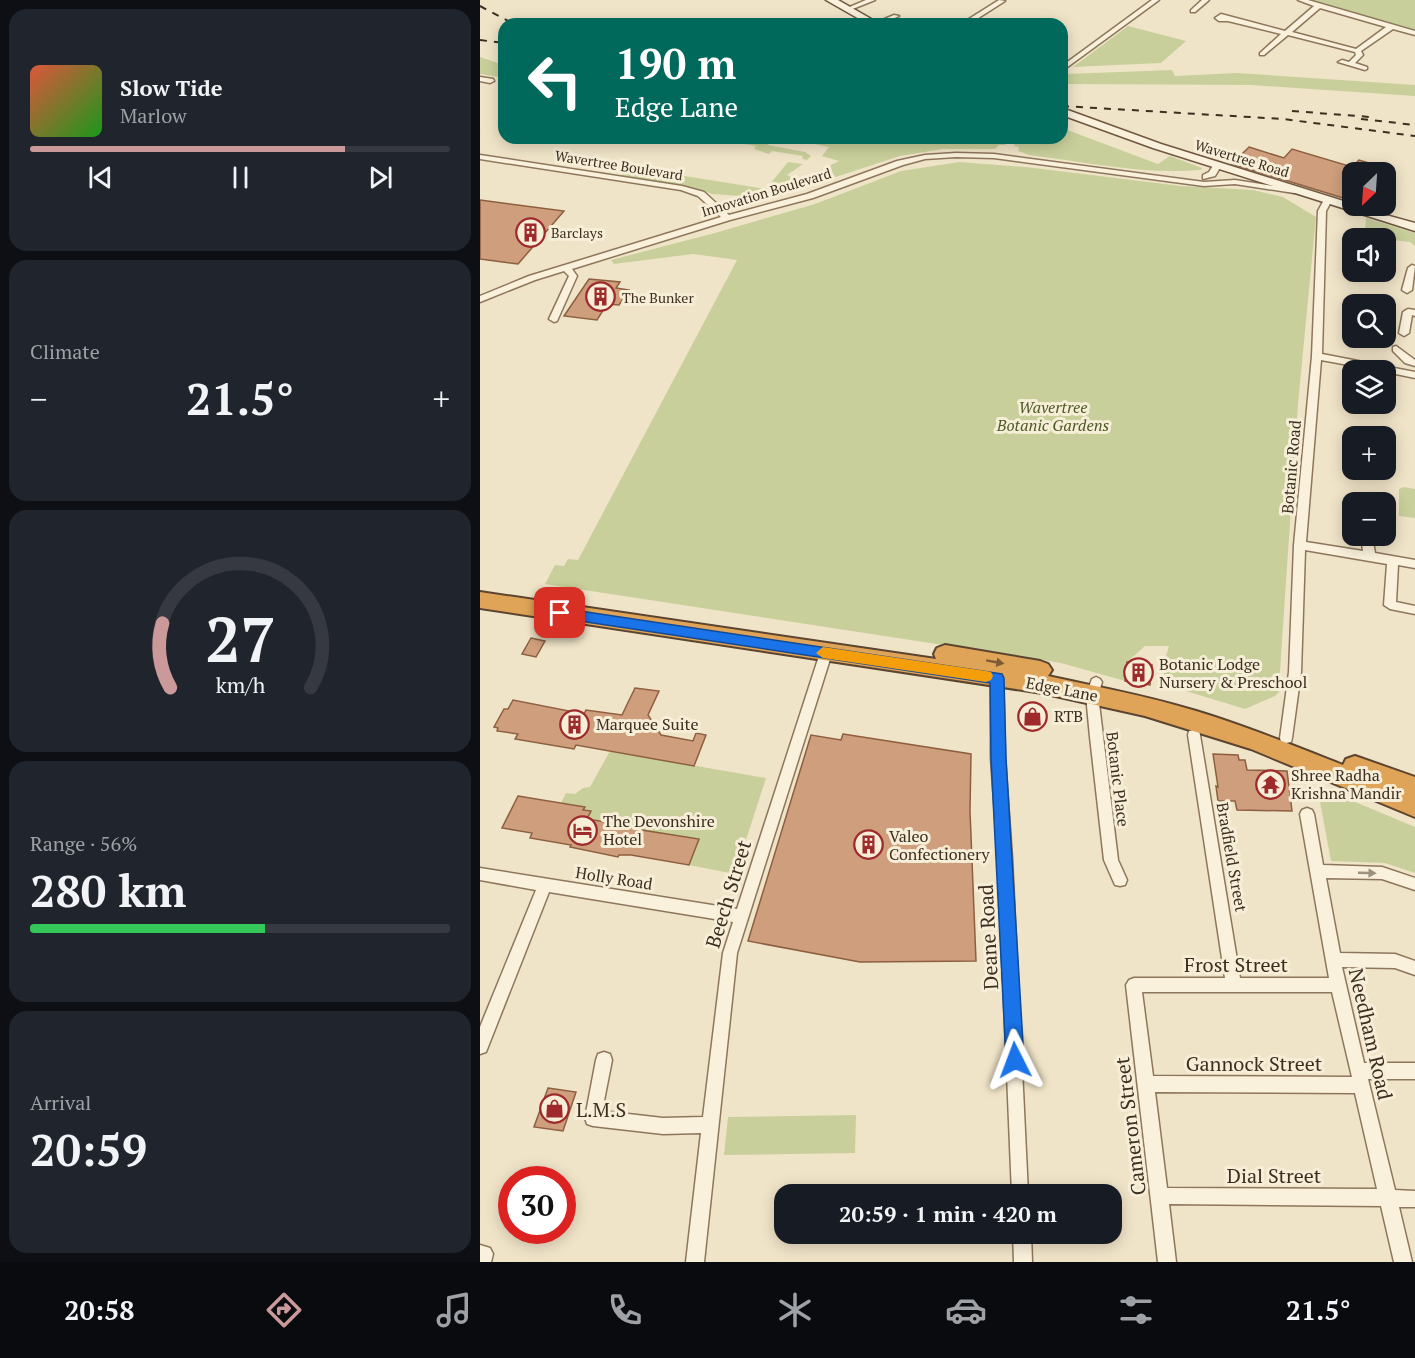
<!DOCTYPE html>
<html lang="en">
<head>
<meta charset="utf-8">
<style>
	:root { --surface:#171b24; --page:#20242c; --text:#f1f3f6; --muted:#9ea1a6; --line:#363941; --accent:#cc999b }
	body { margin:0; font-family:"PT Serif",serif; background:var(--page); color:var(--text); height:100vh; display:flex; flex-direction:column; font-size:22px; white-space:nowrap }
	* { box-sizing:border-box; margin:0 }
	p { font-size:20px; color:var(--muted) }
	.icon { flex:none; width:33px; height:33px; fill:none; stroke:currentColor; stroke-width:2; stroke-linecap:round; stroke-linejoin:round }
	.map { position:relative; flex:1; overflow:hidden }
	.panel { display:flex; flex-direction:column; gap:9px; padding:9px; background:#0d0f14; width:480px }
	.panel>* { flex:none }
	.top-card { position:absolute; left:18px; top:18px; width:570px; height:126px; border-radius:18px; box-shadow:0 3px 15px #0003; background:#00695c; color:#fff; overflow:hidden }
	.needle { width:39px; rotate:205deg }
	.controls { position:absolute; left:862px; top:162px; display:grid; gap:12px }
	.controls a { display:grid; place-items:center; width:54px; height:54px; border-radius:12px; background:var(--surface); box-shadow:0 3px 15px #0003; font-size:30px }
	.speed { position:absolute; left:18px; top:1166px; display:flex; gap:12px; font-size:30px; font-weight:700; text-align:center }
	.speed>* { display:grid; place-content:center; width:78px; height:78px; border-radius:50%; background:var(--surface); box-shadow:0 3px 15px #0003; line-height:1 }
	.speed .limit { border:9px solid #d22; background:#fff; color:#111 }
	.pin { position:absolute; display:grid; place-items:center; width:51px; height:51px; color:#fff; margin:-26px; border-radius:12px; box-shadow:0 3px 9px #0006 }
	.me { position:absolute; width:66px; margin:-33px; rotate:357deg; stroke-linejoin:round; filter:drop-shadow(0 0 4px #0008) }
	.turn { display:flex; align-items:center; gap:21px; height:126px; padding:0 18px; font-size:27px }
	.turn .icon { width:78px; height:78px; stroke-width:2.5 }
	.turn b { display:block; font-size:42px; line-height:51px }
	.big { font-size:45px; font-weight:800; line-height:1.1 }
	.panel .card { flex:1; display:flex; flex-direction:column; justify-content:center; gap:9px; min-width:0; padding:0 21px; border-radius:18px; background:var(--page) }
	.panel .dial { align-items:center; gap:0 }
	.dial svg { height:156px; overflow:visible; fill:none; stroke:var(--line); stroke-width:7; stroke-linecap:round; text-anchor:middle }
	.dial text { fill:var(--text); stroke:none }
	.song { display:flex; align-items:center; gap:18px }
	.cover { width:72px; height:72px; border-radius:9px; background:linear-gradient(135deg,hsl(10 70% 55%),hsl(120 70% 35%)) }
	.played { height:6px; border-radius:3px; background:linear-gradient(90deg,var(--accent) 75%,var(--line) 75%) }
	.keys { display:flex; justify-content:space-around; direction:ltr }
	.heat { display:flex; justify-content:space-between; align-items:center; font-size:33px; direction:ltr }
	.charge { height:9px; border-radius:4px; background:linear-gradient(90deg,#34c759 56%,var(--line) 0) }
	.trip { position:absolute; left:294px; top:1184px; width:348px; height:60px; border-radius:18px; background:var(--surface); box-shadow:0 3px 15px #0003; font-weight:800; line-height:60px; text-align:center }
	.tab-bar { display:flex; height:96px; justify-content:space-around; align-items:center; background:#090b0e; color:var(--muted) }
	.tab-bar .icon { width:42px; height:42px }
	.tab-bar .selected { color:var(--accent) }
	.tab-bar b { font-size:27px; color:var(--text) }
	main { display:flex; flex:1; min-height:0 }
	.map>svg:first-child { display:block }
	.green { fill:#c9cf9b }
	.building { fill:#cf9f7d; stroke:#8d5f41; stroke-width:1.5 }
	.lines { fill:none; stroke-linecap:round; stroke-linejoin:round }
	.street-casing { stroke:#8d765c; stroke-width:3 }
	.secondary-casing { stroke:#6f573f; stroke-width:3 }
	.highway-casing { stroke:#5b4430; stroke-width:4 }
	.street { fill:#faf1dc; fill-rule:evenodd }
	.secondary { fill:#faf1dc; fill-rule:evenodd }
	.highway { fill:#e0a458; fill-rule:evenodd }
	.rail { stroke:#3d2e20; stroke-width:2; stroke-dasharray:7 7; stroke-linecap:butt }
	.oneway { fill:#7e5d36 }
	.oneway2 { fill:#9c907e }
	.route { fill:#1a73e8; stroke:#114b97; stroke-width:1.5 }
	.slow { fill:#f59e0b }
	.labels { text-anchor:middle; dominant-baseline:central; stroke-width:6; stroke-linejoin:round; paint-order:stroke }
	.far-street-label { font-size:14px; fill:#3d2e20; stroke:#f7eed8 }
	.far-poi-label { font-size:14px; fill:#3d2e20; stroke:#f7eed8; text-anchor:start }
	.park-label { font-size:16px; font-style:italic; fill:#4d5a26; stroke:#f7eed8 }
	.street-label { font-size:16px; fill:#3d2e20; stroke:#f7eed8 }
	.poi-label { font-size:16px; fill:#3d2e20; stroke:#f7eed8; text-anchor:start }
	.near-street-label { font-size:20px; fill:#3d2e20; stroke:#f7eed8 }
	.near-poi-label { font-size:20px; fill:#3d2e20; stroke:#f7eed8; text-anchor:start }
</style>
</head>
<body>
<main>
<section class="panel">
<div class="card">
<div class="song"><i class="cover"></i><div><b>Slow Tide</b><p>Marlow</p></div></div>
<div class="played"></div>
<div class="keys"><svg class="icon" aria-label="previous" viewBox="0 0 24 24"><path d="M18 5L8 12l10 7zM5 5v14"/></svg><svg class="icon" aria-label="pause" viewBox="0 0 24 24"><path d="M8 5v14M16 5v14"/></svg><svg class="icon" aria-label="next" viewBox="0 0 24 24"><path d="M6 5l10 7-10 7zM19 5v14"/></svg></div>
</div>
<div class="card"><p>Climate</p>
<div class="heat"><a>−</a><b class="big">21.5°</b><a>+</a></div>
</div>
<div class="card dial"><svg viewBox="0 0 100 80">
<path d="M14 69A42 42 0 1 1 86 69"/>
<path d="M14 69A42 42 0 0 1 10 36" stroke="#cc999b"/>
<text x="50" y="56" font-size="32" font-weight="700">27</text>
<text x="50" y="72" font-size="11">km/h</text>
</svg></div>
<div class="card"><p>Range · 56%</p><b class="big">280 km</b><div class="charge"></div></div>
<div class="card"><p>Arrival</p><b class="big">20:59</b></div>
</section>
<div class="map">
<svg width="935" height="1262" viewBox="0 0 935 1262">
	<rect width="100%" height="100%" fill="#f0e4c8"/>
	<g class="green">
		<path d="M 829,0 L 935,0 L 935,31 Z"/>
		<path d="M 648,26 L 706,41 L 681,63 L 593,67 Z"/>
		<path d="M 0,57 L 24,65 L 24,78 L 0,74 Z"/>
		<path d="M 692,70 L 695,76 L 757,73 L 935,85 L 935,96 L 771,85 L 582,84 L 582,75 L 585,74 Z"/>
		<path d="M 582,128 L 678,164 L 690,156 L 722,168 L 721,170 C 664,175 606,162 549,155 L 538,151 L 539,147 L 534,146 L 538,138 L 582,138 Z"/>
		<path d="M 250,138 L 293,138 L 288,145 L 325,152 L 331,156 L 327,160 L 322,159 L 323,156 L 292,151 L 289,154 L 274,149 L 276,146 L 247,141 Z"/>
		<path d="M 305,138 L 528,138 L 525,145 L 519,145 L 515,149 L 463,149 L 420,156 L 291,198 L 232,194 L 218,189 L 141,176 L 145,168 L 149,167 L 286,189 L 308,162 L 323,164 L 307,175 L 319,181 L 359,161 L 342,156 L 349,147 Z"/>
		<path d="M 479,162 L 546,167 L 701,186 L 773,190 L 803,197 L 836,217 L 818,404 L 799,686 L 799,692 L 795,696 L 765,709 L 683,684 L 684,663 L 689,646 L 665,646 L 647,662 L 645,681 L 581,663 L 65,584 L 75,565 L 84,566 L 88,559 L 98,560 L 257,260 L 213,254 L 134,264 L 131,260 L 235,233 L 335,204 L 421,171 Z"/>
		<path d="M 886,218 L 935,233 L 935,246 L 930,242 L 893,238 L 893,235 L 885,233 Z"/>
		<path d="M 924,487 L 935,489 L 935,518 L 919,516 L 919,489 Z"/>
		<path d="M 130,751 L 286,778 L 255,874 L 209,865 L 218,839 L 162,830 L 144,821 L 133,823 L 107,819 L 110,812 L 103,810 L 104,807 L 81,803 L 86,793 L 95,794 L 103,788 L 110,787 Z"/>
		<path d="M 837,786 L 935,827 L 935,873 L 905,863 L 851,861 Z"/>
		<path d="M 376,1115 L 375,1153 L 244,1155 L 248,1117 Z"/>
	</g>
	<g class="building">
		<path d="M 769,147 L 804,158 L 812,149 L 872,167 L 879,160 L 913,170 L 912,172 L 873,172 L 873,201 L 752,164 Z"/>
		<path d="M 0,200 L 84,211 L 38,264 L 0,259 Z"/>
		<path d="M 109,279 L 140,282 L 136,288 L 149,290 L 139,305 L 127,304 L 117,320 L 84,316 Z"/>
		<path d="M 51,638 L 65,641 L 56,657 L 42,654 Z"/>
		<path d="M 647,662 L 672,665 L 670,685 L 645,681 Z"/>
		<path d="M 155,688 L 179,691 L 168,715 L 181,735 L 213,741 L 216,733 L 226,735 L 214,766 L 96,745 L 94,749 L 35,739 L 38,734 L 17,731 L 18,728 L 14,727 L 24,709 L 28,709 L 33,700 L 104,714 L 106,710 L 142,715 Z"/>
		<path d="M 546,704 L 560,706 L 560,727 L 547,727 Z"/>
		<path d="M 363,734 L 491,754 L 490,811 L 496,961 L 380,962 L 268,941 L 331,735 L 361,740 Z"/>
		<path d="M 733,754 L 758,755 L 759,760 L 765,760 L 767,770 L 807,771 L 812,811 L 757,810 L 755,801 L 738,801 L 736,786 L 738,787 Z"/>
		<path d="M 38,796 L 105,807 L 103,810 L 111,811 L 107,819 L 132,823 L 144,821 L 152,826 L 162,828 L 162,830 L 219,839 L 209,865 L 151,855 L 139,855 L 138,857 L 90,847 L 91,845 L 50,838 L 52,833 L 22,828 Z"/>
		<path d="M 68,1088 L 96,1092 L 83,1131 L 54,1127 Z"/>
	</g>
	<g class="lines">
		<defs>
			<g id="street">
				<path d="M 386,0 L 395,0 L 370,10 L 365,9 Z"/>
				<path d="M 519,0 L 525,1 L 489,24 L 481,24 Z"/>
				<path d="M 672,0 L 679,0 L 582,71 L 582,66 Z"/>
				<path d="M 722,0 L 729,0 L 715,12 L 711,12 L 711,10 Z"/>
				<path d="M 818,0 L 828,0 L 935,31 L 935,35 L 913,29 L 881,51 L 883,55 L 875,63 L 887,67 L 887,69 L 885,70 L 858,62 L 862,60 L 869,62 L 876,55 L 875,52 L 808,35 L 784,55 L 780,55 L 780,53 L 801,34 L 748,21 L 739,21 L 735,18 L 741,14 L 805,31 L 834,6 ZM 840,8 L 906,27 L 876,49 L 812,32 Z"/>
				<path d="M 414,15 L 419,16 L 402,24 L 393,24 Z"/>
				<path d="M 0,77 L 13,79 L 14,81 L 10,83 L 0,81 Z"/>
				<path d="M 476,153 L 514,154 L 724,182 L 755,180 L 814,189 L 818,191 L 814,193 L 755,184 L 724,186 L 514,158 L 476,157 L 445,159 L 423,165 L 333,198 L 250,220 L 92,269 L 97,276 L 77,321 L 74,322 L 69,319 L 89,276 L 84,271 L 55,280 L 0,302 L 0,296 L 49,276 L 241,217 L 218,196 L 201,190 L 0,159 L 0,155 L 202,186 L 224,192 L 249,215 L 327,194 L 417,161 L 445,155 Z"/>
				<path d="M 734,164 L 741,166 L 735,176 L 723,179 L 723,175 L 729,172 Z"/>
				<path d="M 845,198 L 852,200 L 846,211 L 842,354 L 935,372 L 935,378 L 906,372 L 906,370 L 896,370 L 841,360 L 826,542 L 883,551 L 881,536 L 892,536 L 895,553 L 935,560 L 935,568 L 918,565 L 916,602 L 935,606 L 935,614 L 910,609 L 904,605 L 907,564 L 825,550 L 821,672 L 812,738 L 811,742 L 806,743 L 801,742 L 800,738 L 809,672 L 814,545 L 832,356 L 838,211 Z"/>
				<path d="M 932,265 L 935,266 L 932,290 L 927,293 L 922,290 L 928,268 Z"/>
				<path d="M 928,309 L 935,310 L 935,316 L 932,315 L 929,333 L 924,336 L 919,333 L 923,312 Z"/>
				<path d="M 916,346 L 935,360 L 935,366 L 925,363 L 913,351 L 913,347 Z"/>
				<path d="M 885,404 L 902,404 L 908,407 L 903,410 L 886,406 Z"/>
				<path d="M 883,495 L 902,498 L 907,502 L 906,504 L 906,502 L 878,502 L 879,496 Z"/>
				<path d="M 346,648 L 350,650 L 352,653 L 257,953 L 224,1262 L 206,1262 L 221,1133 L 183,1134 L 113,1126 L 107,1124 L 105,1118 L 116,1060 L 118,1054 L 124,1052 L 130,1054 L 132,1060 L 122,1111 L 183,1118 L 223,1117 L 243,953 L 253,922 L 69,892 L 6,1052 L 0,1054 L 0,1027 L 56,890 L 0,880 L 0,868 L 257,909 L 340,653 L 342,650 Z"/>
				<path d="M 517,673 L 521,675 L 523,678 L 525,758 L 532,858 L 548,1194 L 532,1194 L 518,858 L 511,758 L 511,678 L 513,675 Z"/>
				<path d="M 616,677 L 620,679 L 622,682 L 618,695 L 638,860 L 647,880 L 645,885 L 640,886 L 635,885 L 624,860 L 610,737 L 606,695 L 612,679 Z"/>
				<path d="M 714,730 L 719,731 L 720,735 L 760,978 L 849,978 L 820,814 L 822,810 L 827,808 L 832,810 L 834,814 L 843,865 L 902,867 L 935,878 L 935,890 L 902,879 L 846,878 L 860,953 L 915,954 L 935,961 L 935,975 L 915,968 L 862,967 L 884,1063 L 935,1063 L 935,1079 L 888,1079 L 915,1190 L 935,1191 L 935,1207 L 919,1207 L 932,1262 L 914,1262 L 901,1206 L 689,1204 L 696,1262 L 678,1262 L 646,985 L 649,980 L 654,978 L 745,978 L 708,735 L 709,731 ZM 662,992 L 852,992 L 872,1077 L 673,1076 ZM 675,1092 L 875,1093 L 897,1189 L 687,1188 Z"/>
				<path d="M 533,1233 L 551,1233 L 552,1262 L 534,1262 Z"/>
				<path d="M 0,1245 L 10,1248 L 13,1254 L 11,1262 L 0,1262 Z"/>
			</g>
			<g id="secondary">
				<path d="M 346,0 L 358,0 L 400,24 L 388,24 Z"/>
				<path d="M 582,108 L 681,144 L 873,204 L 873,206 L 935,223 L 935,231 L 673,148 L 582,115 Z"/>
			</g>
			<path id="highway" d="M 0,592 L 456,659 L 454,654 L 457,648 L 465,645 L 560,661 L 568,664 L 572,670 L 568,676 C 618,687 668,696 716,711 C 766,726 815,746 863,765 L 866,759 L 875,756 L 935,777 L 935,817 L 771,749 L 665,716 L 562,693 L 0,608 Z"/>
		</defs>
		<use href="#street" class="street-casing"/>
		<use href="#secondary" class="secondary-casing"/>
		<use href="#highway" class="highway-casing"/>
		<use href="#street" class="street"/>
		<use href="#secondary" class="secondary"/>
		<use href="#highway" class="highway"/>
		<g class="rail">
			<path d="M 0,6 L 34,24"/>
			<path d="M 0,40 L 24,43"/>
			<path d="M 582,106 L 803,119 L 935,136"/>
			<path d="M 812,111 L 890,117"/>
			<path d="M 881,119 L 935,125"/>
		</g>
	</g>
	<defs><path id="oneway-solid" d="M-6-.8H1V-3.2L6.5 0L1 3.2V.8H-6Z" transform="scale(1.5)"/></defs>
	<use class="oneway" href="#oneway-solid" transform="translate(515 662) rotate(10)"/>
	<use class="oneway2" href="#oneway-solid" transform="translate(887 873) rotate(2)"/>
	<path class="route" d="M 80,608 L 522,674 L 524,678 L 526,758 L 544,1060 L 541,1067 L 535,1069 L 528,1067 L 526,1060 L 511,758 L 510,683 L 80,618 L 74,613 Z"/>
	<path class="slow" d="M 343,647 L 506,671 L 511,672 L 513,676 L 511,680 L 506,682 L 343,658 L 336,653 Z"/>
	<defs>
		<symbol id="building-ring" viewBox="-11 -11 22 22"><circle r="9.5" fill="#f7eed8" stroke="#9e2a2b" stroke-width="1.5"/><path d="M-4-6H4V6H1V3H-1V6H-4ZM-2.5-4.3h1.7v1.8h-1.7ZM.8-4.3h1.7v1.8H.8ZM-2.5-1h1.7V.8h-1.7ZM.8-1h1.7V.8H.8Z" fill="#9e2a2b"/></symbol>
		<symbol id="shop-ring" viewBox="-11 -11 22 22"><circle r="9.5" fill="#f7eed8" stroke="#9e2a2b" stroke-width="1.5"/><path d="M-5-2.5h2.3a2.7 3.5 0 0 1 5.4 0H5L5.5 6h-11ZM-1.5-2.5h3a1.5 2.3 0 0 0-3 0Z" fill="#9e2a2b"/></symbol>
		<symbol id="temple-ring" viewBox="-11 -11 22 22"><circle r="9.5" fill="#f7eed8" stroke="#9e2a2b" stroke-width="1.5"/><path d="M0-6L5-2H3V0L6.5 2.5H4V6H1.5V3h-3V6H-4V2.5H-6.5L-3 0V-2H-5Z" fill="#9e2a2b"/></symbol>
		<symbol id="hotel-ring" viewBox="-11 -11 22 22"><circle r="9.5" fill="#f7eed8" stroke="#9e2a2b" stroke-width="1.5"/><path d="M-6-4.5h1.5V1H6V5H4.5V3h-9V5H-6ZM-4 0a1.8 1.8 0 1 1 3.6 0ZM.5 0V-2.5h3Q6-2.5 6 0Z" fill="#9e2a2b"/></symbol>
	</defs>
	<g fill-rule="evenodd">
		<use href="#building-ring" x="34" y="216" width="33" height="33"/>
		<use href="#building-ring" x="104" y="280" width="33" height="33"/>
		<use href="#building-ring" x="642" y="656" width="33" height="33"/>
		<use href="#shop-ring" x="536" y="700" width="33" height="33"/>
		<use href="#building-ring" x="78" y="708" width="33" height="33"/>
		<use href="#temple-ring" x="774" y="768" width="33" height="33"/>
		<use href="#hotel-ring" x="86" y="814" width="33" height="33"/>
		<use href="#building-ring" x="372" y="828" width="33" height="33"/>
		<use href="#shop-ring" x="58" y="1092" width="33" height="33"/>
	</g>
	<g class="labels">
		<g class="far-street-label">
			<text transform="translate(762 158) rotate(17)">Wavertree Road</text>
			<text transform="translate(139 165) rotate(9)">Wavertree Boulevard</text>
			<text transform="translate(286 192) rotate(-17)">Innovation Boulevard</text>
		</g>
		<g class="far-poi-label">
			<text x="71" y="232">Barclays</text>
			<text x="142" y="297">The Bunker</text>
		</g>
		<g class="park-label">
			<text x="573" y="407">Wavertree<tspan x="573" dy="18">Botanic Gardens</tspan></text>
		</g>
		<g class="street-label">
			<text transform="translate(811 467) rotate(-85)">Botanic Road</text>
			<text transform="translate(582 689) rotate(11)">Edge Lane</text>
			<text transform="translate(638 779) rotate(83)">Botanic Place</text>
			<text transform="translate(752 857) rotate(80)">Bradfield Street</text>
			<text transform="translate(134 878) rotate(9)">Holly Road</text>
		</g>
		<g class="poi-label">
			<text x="679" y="664">Botanic Lodge<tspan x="679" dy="18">Nursery &amp; Preschool</tspan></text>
			<text x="574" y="716">RTB</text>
			<text x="116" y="724">Marquee Suite</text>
			<text x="811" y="775">Shree Radha<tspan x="811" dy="18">Krishna Mandir</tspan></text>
			<text x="123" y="821">The Devonshire<tspan x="123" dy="18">Hotel</tspan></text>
			<text x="409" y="836">Valeo<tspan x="409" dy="18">Confectionery</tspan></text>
		</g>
		<g class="near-street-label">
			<text transform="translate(248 894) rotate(-73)">Beech Street</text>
			<text transform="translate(508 937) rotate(-93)">Deane Road</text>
			<text x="756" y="964">Frost Street</text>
			<text transform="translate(891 1034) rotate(77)">Needham Road</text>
			<text x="774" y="1063">Gannock Street</text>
			<text transform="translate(650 1126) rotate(-97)">Cameron Street</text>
			<text x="794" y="1175">Dial Street</text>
		</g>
		<g class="near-poi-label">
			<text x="96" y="1109">L.M.S</text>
		</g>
	</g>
</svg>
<div class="controls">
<a><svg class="needle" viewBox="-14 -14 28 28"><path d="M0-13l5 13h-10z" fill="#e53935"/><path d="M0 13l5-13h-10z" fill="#9ea1a6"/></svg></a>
<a><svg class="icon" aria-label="sound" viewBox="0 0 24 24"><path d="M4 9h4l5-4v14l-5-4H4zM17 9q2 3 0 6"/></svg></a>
<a><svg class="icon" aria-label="search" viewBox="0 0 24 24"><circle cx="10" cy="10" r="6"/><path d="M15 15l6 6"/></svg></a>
<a><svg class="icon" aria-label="layers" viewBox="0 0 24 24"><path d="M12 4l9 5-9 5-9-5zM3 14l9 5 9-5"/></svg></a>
<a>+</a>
<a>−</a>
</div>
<div class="speed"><div class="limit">30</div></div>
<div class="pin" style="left:80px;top:613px;background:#d93025"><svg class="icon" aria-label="arrive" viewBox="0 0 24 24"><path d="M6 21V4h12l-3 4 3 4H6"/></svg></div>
<svg class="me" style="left:535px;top:1060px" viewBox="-20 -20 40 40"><path d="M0-17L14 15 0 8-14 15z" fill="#1a73e8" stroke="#fff" stroke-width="4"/></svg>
<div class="trip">20:59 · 1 min · 420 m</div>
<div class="top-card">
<div class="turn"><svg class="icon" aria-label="left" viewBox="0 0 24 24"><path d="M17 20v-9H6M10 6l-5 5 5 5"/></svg><div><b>190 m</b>Edge Lane</div></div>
</div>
</div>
</main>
<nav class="tab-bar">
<b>20:58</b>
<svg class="icon selected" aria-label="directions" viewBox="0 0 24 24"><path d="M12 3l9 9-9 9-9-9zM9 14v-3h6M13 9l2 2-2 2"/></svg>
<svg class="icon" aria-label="music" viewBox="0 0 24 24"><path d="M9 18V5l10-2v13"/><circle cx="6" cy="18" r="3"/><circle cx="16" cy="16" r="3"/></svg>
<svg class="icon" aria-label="phone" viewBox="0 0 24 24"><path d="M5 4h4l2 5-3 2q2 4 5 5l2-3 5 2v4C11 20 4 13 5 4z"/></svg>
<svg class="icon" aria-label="climate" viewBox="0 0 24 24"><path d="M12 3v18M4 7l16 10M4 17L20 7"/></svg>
<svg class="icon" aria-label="car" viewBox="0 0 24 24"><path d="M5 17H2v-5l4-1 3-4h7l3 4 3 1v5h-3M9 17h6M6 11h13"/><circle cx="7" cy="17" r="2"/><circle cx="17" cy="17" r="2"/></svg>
<svg class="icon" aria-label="filters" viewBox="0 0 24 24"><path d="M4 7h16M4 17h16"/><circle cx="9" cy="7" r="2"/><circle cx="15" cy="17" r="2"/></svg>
<b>21.5°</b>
</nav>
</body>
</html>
